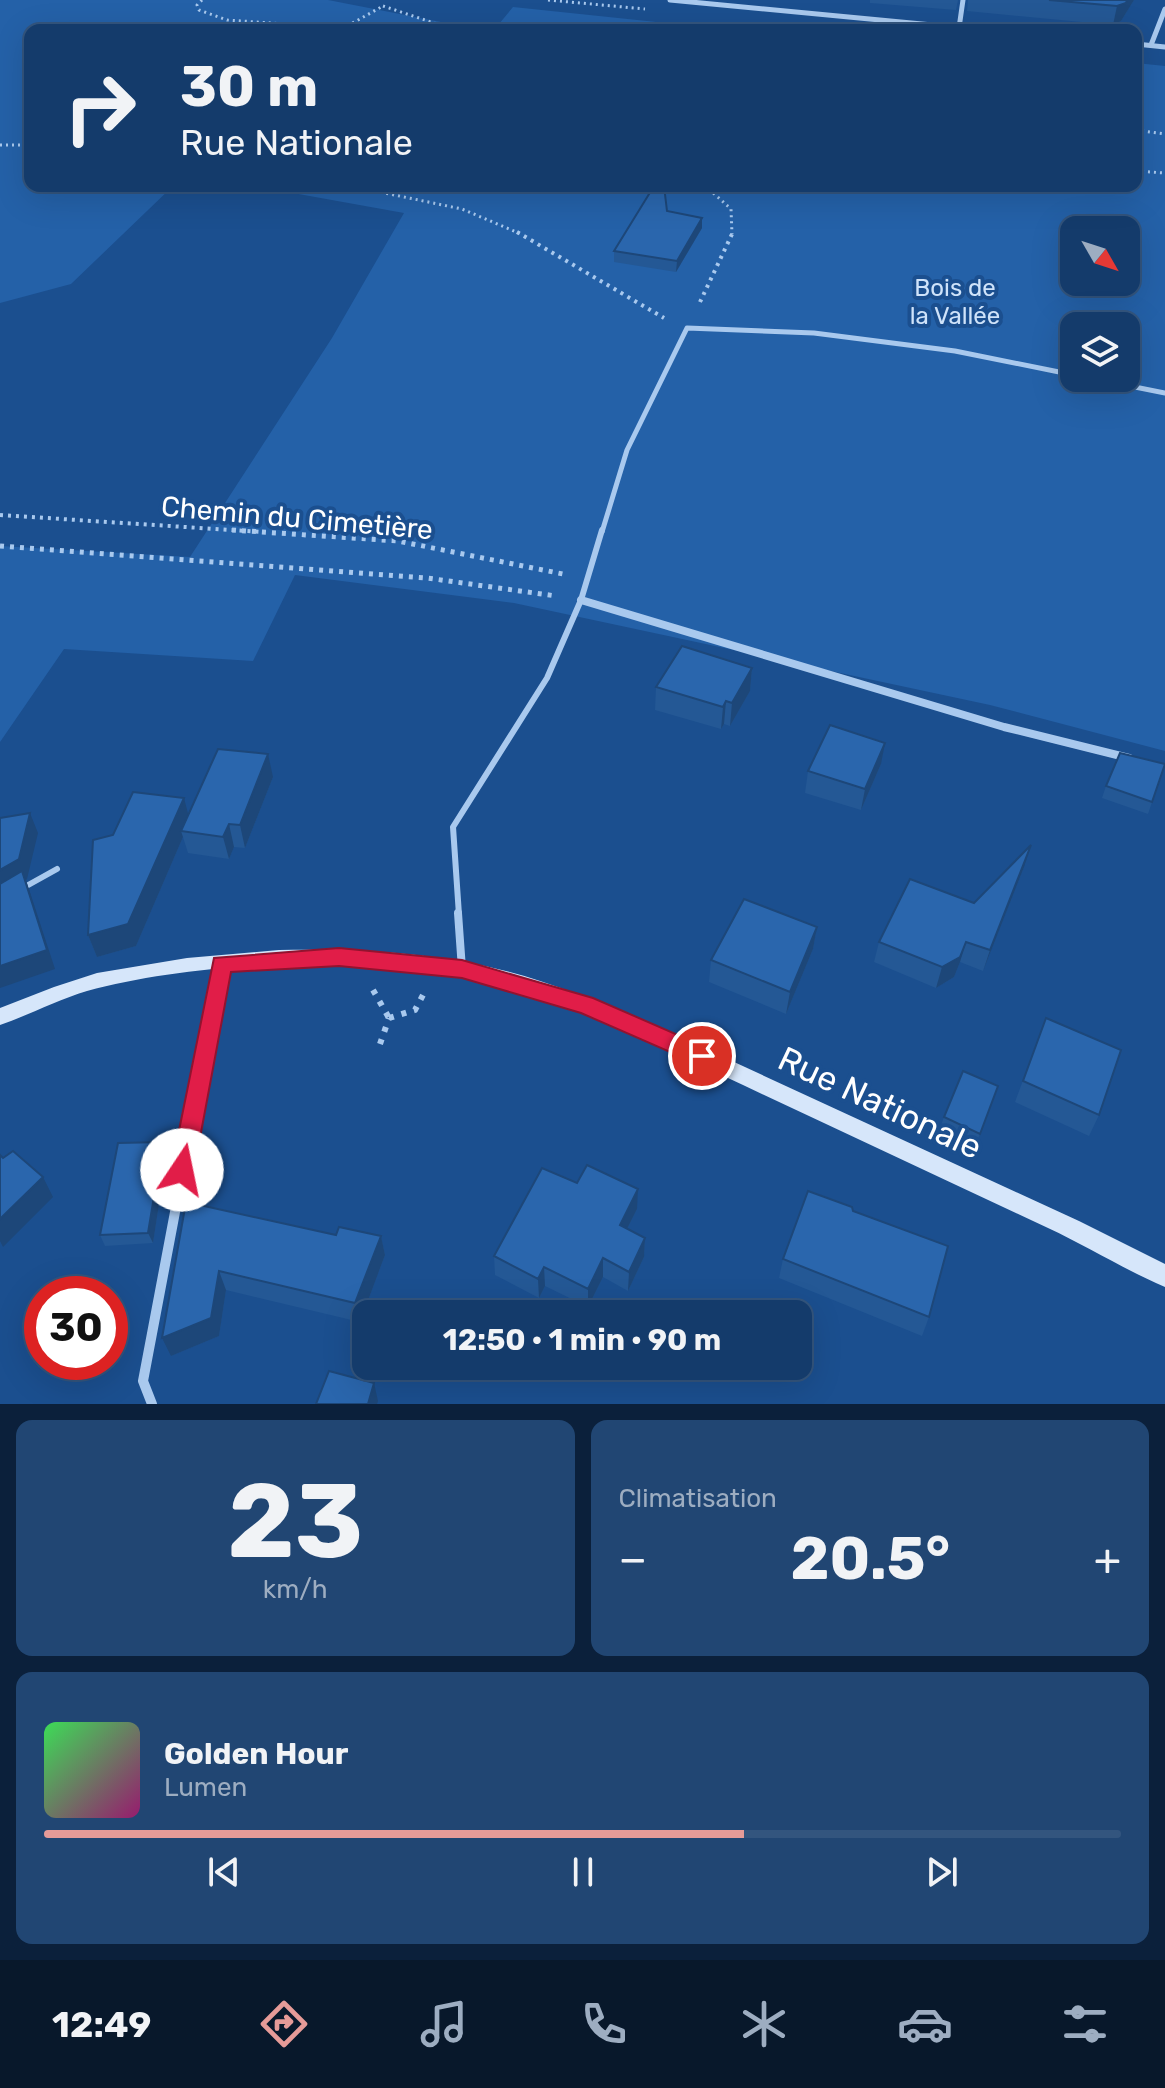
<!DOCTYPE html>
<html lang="fr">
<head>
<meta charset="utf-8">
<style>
	:root { --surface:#143b6b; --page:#214673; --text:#f1f3f6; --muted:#9dadc1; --line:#33557e; --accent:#e69b98 }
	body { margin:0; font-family:Rubik,sans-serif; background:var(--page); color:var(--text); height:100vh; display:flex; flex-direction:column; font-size:30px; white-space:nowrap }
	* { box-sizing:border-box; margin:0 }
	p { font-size:26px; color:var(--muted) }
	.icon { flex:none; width:44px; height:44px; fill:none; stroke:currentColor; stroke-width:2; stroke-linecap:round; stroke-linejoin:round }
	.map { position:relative; height:1404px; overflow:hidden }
	.sheet { display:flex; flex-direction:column; gap:16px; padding:16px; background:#0b203b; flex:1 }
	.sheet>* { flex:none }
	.top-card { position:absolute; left:24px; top:24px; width:1118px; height:168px; border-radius:16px; box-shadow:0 8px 32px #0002,0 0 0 2px var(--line); background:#143b6b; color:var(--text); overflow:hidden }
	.needle { width:52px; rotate:129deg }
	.buttons { position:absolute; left:1060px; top:216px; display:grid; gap:16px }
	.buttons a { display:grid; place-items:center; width:80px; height:80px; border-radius:16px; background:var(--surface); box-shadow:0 8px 32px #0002,0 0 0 2px var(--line); font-size:40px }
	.speed { position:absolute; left:24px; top:1276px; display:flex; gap:16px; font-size:40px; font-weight:700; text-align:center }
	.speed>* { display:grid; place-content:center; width:104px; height:104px; border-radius:50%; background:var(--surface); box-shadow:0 8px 32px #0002,0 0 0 2px var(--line); line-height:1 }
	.speed .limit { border:12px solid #d22; background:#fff; color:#111 }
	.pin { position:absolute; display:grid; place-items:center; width:68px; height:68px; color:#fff; margin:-34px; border:4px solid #fff; border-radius:50%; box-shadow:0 2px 8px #0007 }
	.me { position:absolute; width:88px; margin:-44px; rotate:11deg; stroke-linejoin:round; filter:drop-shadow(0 0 6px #0008) }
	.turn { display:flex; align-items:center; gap:28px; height:168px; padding:0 24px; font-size:36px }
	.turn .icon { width:104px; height:104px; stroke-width:2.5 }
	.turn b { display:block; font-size:56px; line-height:68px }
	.big { font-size:60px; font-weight:700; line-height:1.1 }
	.sheet .tile { flex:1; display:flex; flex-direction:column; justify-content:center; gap:12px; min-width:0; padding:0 28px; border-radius:16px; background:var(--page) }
	.sheet .dial { align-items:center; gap:0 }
	.dial b { font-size:104px; line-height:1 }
	.song { display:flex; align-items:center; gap:24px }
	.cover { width:96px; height:96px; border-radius:12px; background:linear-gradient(135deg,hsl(130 70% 55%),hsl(320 70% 35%)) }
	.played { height:8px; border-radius:4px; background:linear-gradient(90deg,var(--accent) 65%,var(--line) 65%) }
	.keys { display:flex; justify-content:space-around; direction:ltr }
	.heat { display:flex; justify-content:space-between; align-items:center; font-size:44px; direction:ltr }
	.sheet .tiles { flex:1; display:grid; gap:16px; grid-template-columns:1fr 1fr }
	.tile:last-child { grid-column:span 2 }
	.trip { position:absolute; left:352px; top:1300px; width:460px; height:80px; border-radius:16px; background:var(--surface); box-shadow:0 8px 32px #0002,0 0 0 2px var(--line); font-weight:700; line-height:80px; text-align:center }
	.tab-bar { display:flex; height:128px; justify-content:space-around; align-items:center; background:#08182b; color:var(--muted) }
	.tab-bar .icon { width:56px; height:56px }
	.tab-bar .active { color:var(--accent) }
	.tab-bar b { font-size:36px; color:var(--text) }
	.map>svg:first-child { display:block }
	.green { fill:#2461a8; fill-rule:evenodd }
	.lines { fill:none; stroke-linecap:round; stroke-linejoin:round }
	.path-far3 { stroke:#a9c9ee; stroke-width:3; stroke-dasharray:2 4; stroke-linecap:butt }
	.path-far2 { stroke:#a9c9ee; stroke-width:4; stroke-dasharray:3 5; stroke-linecap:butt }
	.path-far1 { stroke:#a9c9ee; stroke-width:5; stroke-dasharray:4 6; stroke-linecap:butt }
	.path { stroke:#a9c9ee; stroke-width:6; stroke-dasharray:5 8; stroke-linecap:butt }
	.lane-far2 { stroke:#a9c9ee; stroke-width:5 }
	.lane-far1 { stroke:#a9c9ee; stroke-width:6 }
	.lane { stroke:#a9c9ee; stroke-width:8 }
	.street-far2 { stroke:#a9c9ee; stroke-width:5 }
	.street-far1 { stroke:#a9c9ee; stroke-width:8 }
	.street { stroke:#a9c9ee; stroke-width:10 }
	.secondary { fill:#d6e6fa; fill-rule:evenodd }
	.wall { fill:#245895 }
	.shaded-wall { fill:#1d4779 }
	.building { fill:#2a66ad; stroke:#1d4779; stroke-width:2 }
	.route { fill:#e11d48; stroke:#92132f; stroke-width:2 }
	.labels { text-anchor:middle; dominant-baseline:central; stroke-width:8; stroke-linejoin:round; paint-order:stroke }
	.far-park-label { font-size:24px; fill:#cfe3fa; stroke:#1b4f8f }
	.street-label { font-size:28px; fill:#fff; stroke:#1b4f8f }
	.near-street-label { font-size:34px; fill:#fff; stroke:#1b4f8f }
</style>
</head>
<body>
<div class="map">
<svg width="1165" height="1404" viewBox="0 0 1165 1404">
	<rect width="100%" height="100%" fill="#1b4f8f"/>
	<g class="green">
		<path d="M 0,0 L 328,0 L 482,30 L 30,30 L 30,186 L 173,186 L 71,284 L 0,303 Z"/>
		<path d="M 513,7 L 704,27 L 726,28 L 494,30 Z"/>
		<path d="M 1136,63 L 1165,66 L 1165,751 L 990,705 L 514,603 L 295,575 L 253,661 L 64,649 L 0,742 L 0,546 L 190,557 L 332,338 L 404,213 L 254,186 L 1136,186 ZM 1074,230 L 1126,230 L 1126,282 L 1074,282 ZM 1074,326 L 1126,326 L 1126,378 L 1074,378 Z"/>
	</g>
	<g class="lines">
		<g class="path-far3">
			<path d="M 202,0 L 197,5 L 199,10 L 227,20 L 344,28"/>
			<path d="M 548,0 L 645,9"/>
			<path d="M 383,6 L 455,30"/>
			<path d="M 342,29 L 383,6"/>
			<path d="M 1136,130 L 1165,134"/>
			<path d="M 0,145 L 30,145"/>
			<path d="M 1136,171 L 1165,173"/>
			<path d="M 351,186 L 462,209 L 521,234"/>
			<path d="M 697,186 L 711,191 L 731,209 L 732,234"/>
		</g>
		<g class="path-far2">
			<path d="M 517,232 L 664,318"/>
			<path d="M 700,302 L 733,232"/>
			<path d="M 0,515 L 262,532"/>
		</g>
		<g class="path-far1">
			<path d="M 232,530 L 398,541 L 563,574"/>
			<path d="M 0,546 L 427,578 L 556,596"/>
		</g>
		<g class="path">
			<path d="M 373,990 L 389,1018"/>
			<path d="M 389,1018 L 415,1010 L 423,995"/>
			<path d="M 380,1044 L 389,1018"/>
		</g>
		<g class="lane-far2">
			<path d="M 1090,378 L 1165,393"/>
			<path d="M 602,532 L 627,450 L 687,328 L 814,333 L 955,351 L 1074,375"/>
		</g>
		<g class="lane-far1">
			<path d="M 21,889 L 57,869"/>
			<path d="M 459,915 L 453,827 L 547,678 L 581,600 L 602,530"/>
		</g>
		<path class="lane" d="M 458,913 L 462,969"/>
		<g class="street-far2">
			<path d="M 670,0 L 985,30"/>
			<path d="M 959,28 L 963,0"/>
			<path d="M 1136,44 L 1165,47"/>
			<path d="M 1151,45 L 1165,9"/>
		</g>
		<path class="street-far1" d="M 581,600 L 1004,727 L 1129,758"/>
		<path class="street" d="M 152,1404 L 143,1381 L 222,964"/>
		<path class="secondary" d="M 279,950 C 348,949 417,951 485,966 C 545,979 602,1003 658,1027 L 1079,1221 L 1165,1264 L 1165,1287 C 1125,1270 1087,1246 1048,1228 C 946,1180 845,1133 743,1085 C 661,1047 578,1004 489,983 C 374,954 202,960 87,991 C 57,1000 29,1015 0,1025 L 0,1008 L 54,987 L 97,973 L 187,958 Z"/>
	</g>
	<g class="wall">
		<path d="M 870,0 L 958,0 L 956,10 L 870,3 Z"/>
		<path d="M 968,0 L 1134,0 L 1121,21 L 1113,25 L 967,11 Z"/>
		<path d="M 702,218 L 702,228 L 676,272 L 614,262 L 614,251 Z"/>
		<path d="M 752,668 L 750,691 L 730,726 L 724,724 L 721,729 L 655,710 L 656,687 Z"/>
		<path d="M 881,764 L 861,810 L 805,793 L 808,771 Z"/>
		<path d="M 273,777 L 245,848 L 234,847 L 229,859 L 188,853 L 183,837 L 136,946 L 97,957 L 88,935 L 113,835 L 189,815 Z"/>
		<path d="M 1106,786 L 1152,802 L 1148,814 L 1102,798 Z"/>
		<path d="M 1024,867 L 983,971 L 960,962 L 954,977 L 936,988 L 874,962 L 879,942 L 974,903 Z"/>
		<path d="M 817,927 L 813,949 L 786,1014 L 709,982 L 711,960 Z"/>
		<path d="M 1046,1018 L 1099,1115 L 1089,1136 L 1015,1102 Z"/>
		<path d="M 998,1086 L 976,1144 L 940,1128 L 944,1117 Z"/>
		<path d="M 163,1142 L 167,1152 L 153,1243 L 105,1246 L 100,1235 Z"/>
		<path d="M 186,1202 L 336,1235 L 381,1236 L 385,1255 L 360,1322 L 226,1290 L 219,1336 L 171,1356 Z"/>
		<path d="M 637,1209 L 627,1229 L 645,1238 L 644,1257 L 628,1291 L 603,1277 L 588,1307 L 545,1286 L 539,1298 L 495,1275 L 494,1256 Z"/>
		<path d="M 853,1211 L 929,1317 L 922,1336 L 779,1278 L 783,1259 Z"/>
	</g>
	<g class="shaded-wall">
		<path d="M 1127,0 L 1134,0 L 1121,21 L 1113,25 L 1117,6 Z"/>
		<path d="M 702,218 L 702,228 L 676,272 L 677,261 Z"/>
		<path d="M 752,668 L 750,691 L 730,726 L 732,703 Z"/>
		<path d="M 726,701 L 724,724 L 721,729 L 723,707 Z"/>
		<path d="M 885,743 L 881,764 L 861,810 L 865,789 Z"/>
		<path d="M 268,754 L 273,777 L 245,848 L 240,825 Z"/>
		<path d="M 184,798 L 190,821 L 181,831 L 183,837 L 136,946 L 97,957 L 88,935 Z"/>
		<path d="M 30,813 L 38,833 L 27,879 L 26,880 L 55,969 L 0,988 L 0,870 Z"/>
		<path d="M 229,824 L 234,847 L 229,859 L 223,837 Z"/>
		<path d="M 1031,845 L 1024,867 L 983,971 L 990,950 Z"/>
		<path d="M 817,927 L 813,949 L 786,1014 L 790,992 Z"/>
		<path d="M 966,942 L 960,962 L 954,977 L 936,988 L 942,967 Z"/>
		<path d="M 163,1142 L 167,1152 L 153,1243 L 148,1233 Z"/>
		<path d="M 43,1177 L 53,1197 L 3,1247 L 0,1241 L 0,1219 Z"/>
		<path d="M 638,1189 L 637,1209 L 619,1245 L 620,1225 Z"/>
		<path d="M 381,1236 L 385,1255 L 360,1322 L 355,1303 Z"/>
		<path d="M 645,1238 L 644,1257 L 628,1291 L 629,1272 Z"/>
		<path d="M 603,1258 L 603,1277 L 588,1307 L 588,1289 Z"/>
		<path d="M 544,1267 L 545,1286 L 539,1298 L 538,1279 Z"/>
		<path d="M 219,1271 L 226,1290 L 219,1336 L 171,1356 L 162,1338 Z"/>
		<path d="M 374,1383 L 378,1401 L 377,1404 L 368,1404 Z"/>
	</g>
	<g class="building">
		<path d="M 1049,0 L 1127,0 L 1126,3 L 1117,6 Z"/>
		<path d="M 654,186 L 664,186 L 667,211 L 702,218 L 677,261 L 614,251 Z"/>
		<path d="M 682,646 L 752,668 L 732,703 L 726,701 L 723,707 L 656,687 Z"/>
		<path d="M 830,725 L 885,743 L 865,789 L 808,771 Z"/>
		<path d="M 218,749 L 268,754 L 240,825 L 229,824 L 223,837 L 181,831 Z"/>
		<path d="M 1120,753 L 1165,764 L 1152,802 L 1106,786 Z"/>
		<path d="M 133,792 L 184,798 L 128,924 L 88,935 L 93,840 L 113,835 Z"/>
		<path d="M 30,813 L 19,859 L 0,870 L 0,818 Z"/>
		<path d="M 1031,845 L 990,950 L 966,942 L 960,957 L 942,967 L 879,942 L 910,879 L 974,903 Z"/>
		<path d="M 22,871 L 47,950 L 0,966 L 0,884 Z"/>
		<path d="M 744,899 L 817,927 L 790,992 L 711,960 Z"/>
		<path d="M 1046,1018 L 1121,1050 L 1099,1115 L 1023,1081 Z"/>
		<path d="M 963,1071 L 998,1086 L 980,1134 L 944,1117 Z"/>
		<path d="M 163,1142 L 148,1233 L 100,1235 L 118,1143 Z"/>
		<path d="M 13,1151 L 43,1177 L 0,1219 L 0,1155 L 3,1158 Z"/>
		<path d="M 587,1165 L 638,1189 L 620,1225 L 645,1238 L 629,1272 L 603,1258 L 588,1289 L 544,1267 L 538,1279 L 494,1256 L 542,1168 L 577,1183 Z"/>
		<path d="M 808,1191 L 852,1207 L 853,1211 L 948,1246 L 929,1317 L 783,1259 Z"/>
		<path d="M 186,1202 L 336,1235 L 339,1227 L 381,1236 L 355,1303 L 219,1271 L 211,1318 L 162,1338 Z"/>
		<path d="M 329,1371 L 374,1383 L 368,1404 L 316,1404 Z"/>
	</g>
	<path class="route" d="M 339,948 L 462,960 L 593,998 L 710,1049 L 713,1056 L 710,1063 L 702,1066 L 581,1013 L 462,978 L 339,966 L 231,972 L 194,1170 L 191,1178 L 182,1181 L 174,1178 L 171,1170 L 214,958 Z"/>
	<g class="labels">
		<g class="far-park-label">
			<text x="955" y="288">Bois de<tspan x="955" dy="28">la Vallée</tspan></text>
		</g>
		<g class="street-label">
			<text transform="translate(297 518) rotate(5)">Chemin du Cimetière</text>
		</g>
		<g class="near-street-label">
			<text transform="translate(880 1103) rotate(25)">Rue Nationale</text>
		</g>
	</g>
</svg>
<div class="buttons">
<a><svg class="needle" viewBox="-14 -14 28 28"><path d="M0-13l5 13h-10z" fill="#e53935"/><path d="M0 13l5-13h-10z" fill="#9dadc1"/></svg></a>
<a><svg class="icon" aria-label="layers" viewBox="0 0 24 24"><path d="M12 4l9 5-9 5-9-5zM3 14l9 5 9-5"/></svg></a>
</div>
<div class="speed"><div class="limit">30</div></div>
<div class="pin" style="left:702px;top:1056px;background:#d93025"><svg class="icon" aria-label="arrive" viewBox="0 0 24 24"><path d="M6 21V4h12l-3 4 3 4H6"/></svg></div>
<svg class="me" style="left:182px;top:1170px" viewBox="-20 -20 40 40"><circle r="19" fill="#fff"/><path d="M0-13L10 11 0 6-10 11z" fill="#e11d48"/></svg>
<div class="trip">12:50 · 1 min · 90 m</div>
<div class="top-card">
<div class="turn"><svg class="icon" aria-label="right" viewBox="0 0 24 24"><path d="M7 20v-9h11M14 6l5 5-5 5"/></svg><div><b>30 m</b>Rue Nationale</div></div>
</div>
</div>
<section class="sheet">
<div class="tiles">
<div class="tile dial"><b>23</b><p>km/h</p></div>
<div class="tile"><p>Climatisation</p>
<div class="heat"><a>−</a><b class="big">20.5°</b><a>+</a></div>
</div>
<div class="tile">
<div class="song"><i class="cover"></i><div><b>Golden Hour</b><p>Lumen</p></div></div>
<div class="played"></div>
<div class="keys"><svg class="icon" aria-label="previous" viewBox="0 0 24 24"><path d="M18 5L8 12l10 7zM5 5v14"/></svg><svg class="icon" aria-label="pause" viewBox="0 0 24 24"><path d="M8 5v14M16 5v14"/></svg><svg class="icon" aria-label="next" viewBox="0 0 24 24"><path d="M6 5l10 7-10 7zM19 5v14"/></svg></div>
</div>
</div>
</section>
<nav class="tab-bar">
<b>12:49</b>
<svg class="icon active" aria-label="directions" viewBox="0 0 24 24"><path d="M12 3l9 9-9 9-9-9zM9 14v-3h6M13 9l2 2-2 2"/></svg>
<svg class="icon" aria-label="music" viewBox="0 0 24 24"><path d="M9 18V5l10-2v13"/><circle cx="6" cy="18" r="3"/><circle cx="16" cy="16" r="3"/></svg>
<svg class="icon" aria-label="phone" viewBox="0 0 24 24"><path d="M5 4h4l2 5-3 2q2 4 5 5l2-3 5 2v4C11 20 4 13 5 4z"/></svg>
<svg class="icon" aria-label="climate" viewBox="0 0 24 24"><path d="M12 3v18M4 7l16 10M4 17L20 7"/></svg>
<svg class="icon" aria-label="car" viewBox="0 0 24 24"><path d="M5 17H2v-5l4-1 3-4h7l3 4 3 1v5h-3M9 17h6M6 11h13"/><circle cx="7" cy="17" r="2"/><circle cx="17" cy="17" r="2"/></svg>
<svg class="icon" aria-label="filters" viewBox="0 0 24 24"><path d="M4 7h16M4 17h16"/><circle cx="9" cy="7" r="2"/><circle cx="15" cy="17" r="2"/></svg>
</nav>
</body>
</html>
